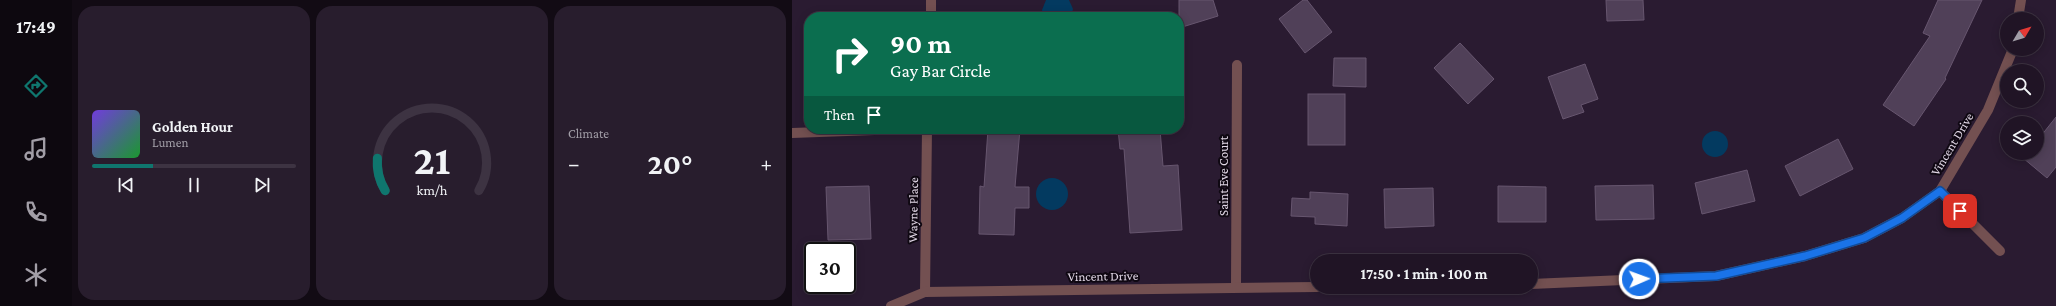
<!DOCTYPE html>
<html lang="en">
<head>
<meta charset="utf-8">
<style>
	:root { --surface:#201425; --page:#281d2d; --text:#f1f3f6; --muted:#a29ea7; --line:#3d3342; --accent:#0f766e }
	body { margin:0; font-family:"Crimson Pro",serif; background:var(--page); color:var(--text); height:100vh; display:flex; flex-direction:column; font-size:15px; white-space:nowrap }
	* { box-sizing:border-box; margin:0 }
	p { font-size:13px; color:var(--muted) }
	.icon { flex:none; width:22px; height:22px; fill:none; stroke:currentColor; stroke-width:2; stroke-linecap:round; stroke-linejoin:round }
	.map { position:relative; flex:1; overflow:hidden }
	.drawer { display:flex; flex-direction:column; gap:6px; padding:6px; background:#120b14; width:720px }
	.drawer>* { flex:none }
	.banner { position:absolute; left:12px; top:12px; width:380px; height:122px; border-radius:16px; box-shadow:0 2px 10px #0003,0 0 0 1px var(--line); background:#0b6e4f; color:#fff; overflow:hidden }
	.needle { width:26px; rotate:52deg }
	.buttons { position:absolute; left:1208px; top:12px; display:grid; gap:8px }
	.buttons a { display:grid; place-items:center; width:44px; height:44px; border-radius:50%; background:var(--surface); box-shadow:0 2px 10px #0003,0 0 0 1px var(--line); font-size:20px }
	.speed { position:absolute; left:12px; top:242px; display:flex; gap:8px; font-size:20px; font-weight:700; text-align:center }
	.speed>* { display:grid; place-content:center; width:52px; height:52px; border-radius:50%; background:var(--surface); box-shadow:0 2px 10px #0003,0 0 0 1px var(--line); line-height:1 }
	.speed .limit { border:2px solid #111; border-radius:6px; background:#fff; color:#111 }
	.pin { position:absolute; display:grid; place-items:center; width:34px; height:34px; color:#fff; margin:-17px; border-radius:8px; box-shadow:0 2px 6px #0006 }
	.me { position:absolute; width:44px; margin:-22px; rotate:88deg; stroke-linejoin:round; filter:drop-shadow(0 0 3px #0008) }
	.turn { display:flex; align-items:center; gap:14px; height:84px; padding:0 20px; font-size:18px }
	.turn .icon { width:52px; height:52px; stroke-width:2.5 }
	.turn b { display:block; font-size:28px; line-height:34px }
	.then { display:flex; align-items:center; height:38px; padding:0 20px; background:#0003; gap:8px; font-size:15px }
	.big { font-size:30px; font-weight:700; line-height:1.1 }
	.drawer .tile { flex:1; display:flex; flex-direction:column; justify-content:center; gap:6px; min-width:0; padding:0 14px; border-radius:16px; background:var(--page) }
	.drawer .dial { align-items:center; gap:0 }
	.dial svg { height:104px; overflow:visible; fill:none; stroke:var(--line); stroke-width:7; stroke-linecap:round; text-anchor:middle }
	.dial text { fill:var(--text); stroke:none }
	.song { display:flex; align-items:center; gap:12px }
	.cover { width:48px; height:48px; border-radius:6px; background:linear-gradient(135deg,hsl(260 70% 55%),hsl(130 70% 35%)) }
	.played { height:4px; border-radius:2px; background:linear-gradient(90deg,var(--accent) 30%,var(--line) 30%) }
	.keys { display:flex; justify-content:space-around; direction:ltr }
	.heat { display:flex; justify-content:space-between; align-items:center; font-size:22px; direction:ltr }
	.drawer .tiles { flex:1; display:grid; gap:6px; grid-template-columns:repeat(3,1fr) }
	.trip { position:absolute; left:518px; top:254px; width:228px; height:40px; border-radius:20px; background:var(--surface); box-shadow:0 2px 10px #0003,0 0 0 1px var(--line); font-weight:700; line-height:40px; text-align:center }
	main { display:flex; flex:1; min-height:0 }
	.dock { display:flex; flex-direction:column; width:72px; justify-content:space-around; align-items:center; background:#0d080f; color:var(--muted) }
	.dock .icon { width:28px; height:28px }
	.dock .current { color:var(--accent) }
	.dock b { font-size:18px; color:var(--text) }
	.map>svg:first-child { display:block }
	.water { fill:#033a60 }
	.building { fill:#504058; stroke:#67566f }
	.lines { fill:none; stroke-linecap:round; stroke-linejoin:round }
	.minor { stroke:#735051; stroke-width:10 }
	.route-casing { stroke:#114b97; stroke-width:10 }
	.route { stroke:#1a73e8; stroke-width:7 }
	.labels { text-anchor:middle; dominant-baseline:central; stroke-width:4; stroke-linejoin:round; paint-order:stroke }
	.street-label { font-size:13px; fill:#e0d6e5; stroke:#0f0812 }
</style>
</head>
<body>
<main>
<nav class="dock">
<b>17:49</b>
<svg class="icon current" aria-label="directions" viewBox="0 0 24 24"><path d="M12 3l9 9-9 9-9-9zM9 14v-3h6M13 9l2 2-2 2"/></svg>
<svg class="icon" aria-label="music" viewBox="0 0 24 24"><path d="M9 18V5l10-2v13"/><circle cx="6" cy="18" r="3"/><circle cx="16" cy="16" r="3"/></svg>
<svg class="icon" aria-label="phone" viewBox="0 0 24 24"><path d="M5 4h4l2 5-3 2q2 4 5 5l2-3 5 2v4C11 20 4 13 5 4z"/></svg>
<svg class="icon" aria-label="climate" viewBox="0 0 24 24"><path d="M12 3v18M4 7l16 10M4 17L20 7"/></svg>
</nav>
<section class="drawer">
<div class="tiles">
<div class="tile">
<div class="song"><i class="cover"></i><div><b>Golden Hour</b><p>Lumen</p></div></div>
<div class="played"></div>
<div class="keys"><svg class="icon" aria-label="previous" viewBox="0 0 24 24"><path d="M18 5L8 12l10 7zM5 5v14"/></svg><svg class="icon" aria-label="pause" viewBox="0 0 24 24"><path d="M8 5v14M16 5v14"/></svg><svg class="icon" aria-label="next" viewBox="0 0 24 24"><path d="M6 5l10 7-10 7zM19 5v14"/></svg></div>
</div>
<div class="tile dial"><svg viewBox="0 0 100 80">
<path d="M14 69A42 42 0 1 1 86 69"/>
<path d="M14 69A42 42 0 0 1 8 44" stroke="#0f766e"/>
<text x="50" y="56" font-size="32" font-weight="700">21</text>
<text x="50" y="72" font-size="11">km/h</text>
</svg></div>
<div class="tile"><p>Climate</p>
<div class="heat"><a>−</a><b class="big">20°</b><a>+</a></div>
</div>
</div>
</section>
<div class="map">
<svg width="1264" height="306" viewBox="0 0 1264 306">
	<rect width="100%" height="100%" fill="#2a1b31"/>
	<g class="water">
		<path d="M 254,0 L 277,0 L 281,9 L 279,17 L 252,17 L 250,10 Z"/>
		<circle cx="923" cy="144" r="13"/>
		<circle cx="260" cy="194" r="16"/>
	</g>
	<g class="building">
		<path d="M 387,0 L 421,0 L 426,16 L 387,28 Z"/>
		<path d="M 511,0 L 515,0 L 540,32 L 513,53 L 487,19 Z"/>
		<path d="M 814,0 L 851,0 L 852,20 L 815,21 Z"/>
		<path d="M 1146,0 L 1190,0 L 1153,78 L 1154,79 L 1122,126 L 1091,105 L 1138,36 L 1131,33 Z"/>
		<path d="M 668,43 L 702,79 L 676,104 L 642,68 Z"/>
		<path d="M 542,58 L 574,58 L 574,87 L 541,86 Z"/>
		<path d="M 793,64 L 806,99 L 789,105 L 792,112 L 771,119 L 756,77 Z"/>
		<rect x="516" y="94" width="37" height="51"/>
		<path d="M 1264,117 L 1264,167 L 1255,178 L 1225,153 L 1245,153 L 1245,141 Z"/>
		<path d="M 196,129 L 228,129 L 223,187 L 237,187 L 237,208 L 223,208 L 222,235 L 187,234 L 188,186 L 192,187 Z"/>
		<path d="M 326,129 L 368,129 L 371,166 L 386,165 L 390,230 L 338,233 L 332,149 L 328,149 Z"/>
		<path d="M 1046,139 L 1061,169 L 1008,196 L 993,166 Z"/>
		<path d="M 955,170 L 963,201 L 910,214 L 903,183 Z"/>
		<path d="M 861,185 L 862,219 L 804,220 L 803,186 Z"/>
		<path d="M 77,186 L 79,239 L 36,240 L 34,187 Z"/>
		<path d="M 706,186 L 754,187 L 754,222 L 706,222 Z"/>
		<path d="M 641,188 L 642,226 L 593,228 L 592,189 Z"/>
		<path d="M 518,192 L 556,194 L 555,226 L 523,224 L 523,217 L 499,216 L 500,198 L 518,199 Z"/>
	</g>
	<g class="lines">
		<g class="minor">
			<path d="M 139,17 L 139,0"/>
			<path d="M 1226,19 L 1229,0"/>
			<path d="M 0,133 L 110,129"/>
			<path d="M 1148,191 L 1208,251"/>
			<path d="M 739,284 L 924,276 L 1013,256 L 1072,238 L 1110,218 L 1148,191 L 1196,110 L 1221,49"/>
			<path d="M 444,287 L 445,65"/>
			<path d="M 133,292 L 135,129"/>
			<path d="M 99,306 L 133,292 L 525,287"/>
		</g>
	</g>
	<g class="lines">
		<defs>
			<path id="route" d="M 847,279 L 924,276 L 1013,256 L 1072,238 L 1110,218 L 1148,191 L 1168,211"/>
		</defs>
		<use href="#route" class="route-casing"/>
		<use href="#route" class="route"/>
	</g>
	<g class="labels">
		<g class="street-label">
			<text transform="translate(1160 144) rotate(-59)">Vincent Drive</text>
			<text transform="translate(431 176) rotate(-90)">Saint Eve Court</text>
			<text transform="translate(121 210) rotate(-89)">Wayne Place</text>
			<text transform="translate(311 276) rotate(-1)">Vincent Drive</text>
		</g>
	</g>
</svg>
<div class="buttons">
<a><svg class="needle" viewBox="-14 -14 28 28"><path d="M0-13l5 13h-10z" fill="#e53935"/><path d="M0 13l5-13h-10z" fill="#a29ea7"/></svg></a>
<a><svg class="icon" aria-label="search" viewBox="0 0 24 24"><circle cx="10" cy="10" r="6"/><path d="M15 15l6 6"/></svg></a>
<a><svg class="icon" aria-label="layers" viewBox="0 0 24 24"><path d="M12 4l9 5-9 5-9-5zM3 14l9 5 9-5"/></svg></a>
</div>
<div class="speed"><div class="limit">30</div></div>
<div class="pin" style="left:1168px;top:211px;background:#d93025"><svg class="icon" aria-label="arrive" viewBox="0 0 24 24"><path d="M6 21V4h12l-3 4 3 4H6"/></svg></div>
<svg class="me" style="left:847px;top:279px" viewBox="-20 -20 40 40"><circle r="17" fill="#1a73e8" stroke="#fff" stroke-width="3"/><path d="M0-11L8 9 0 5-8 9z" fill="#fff"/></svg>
<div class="trip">17:50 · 1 min · 100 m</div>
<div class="banner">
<div class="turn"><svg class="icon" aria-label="right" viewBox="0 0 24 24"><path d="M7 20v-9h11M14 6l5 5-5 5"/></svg><div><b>90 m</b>Gay Bar Circle</div></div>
<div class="then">Then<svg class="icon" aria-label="arrive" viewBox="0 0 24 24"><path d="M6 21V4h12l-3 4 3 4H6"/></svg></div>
</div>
</div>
</main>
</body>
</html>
